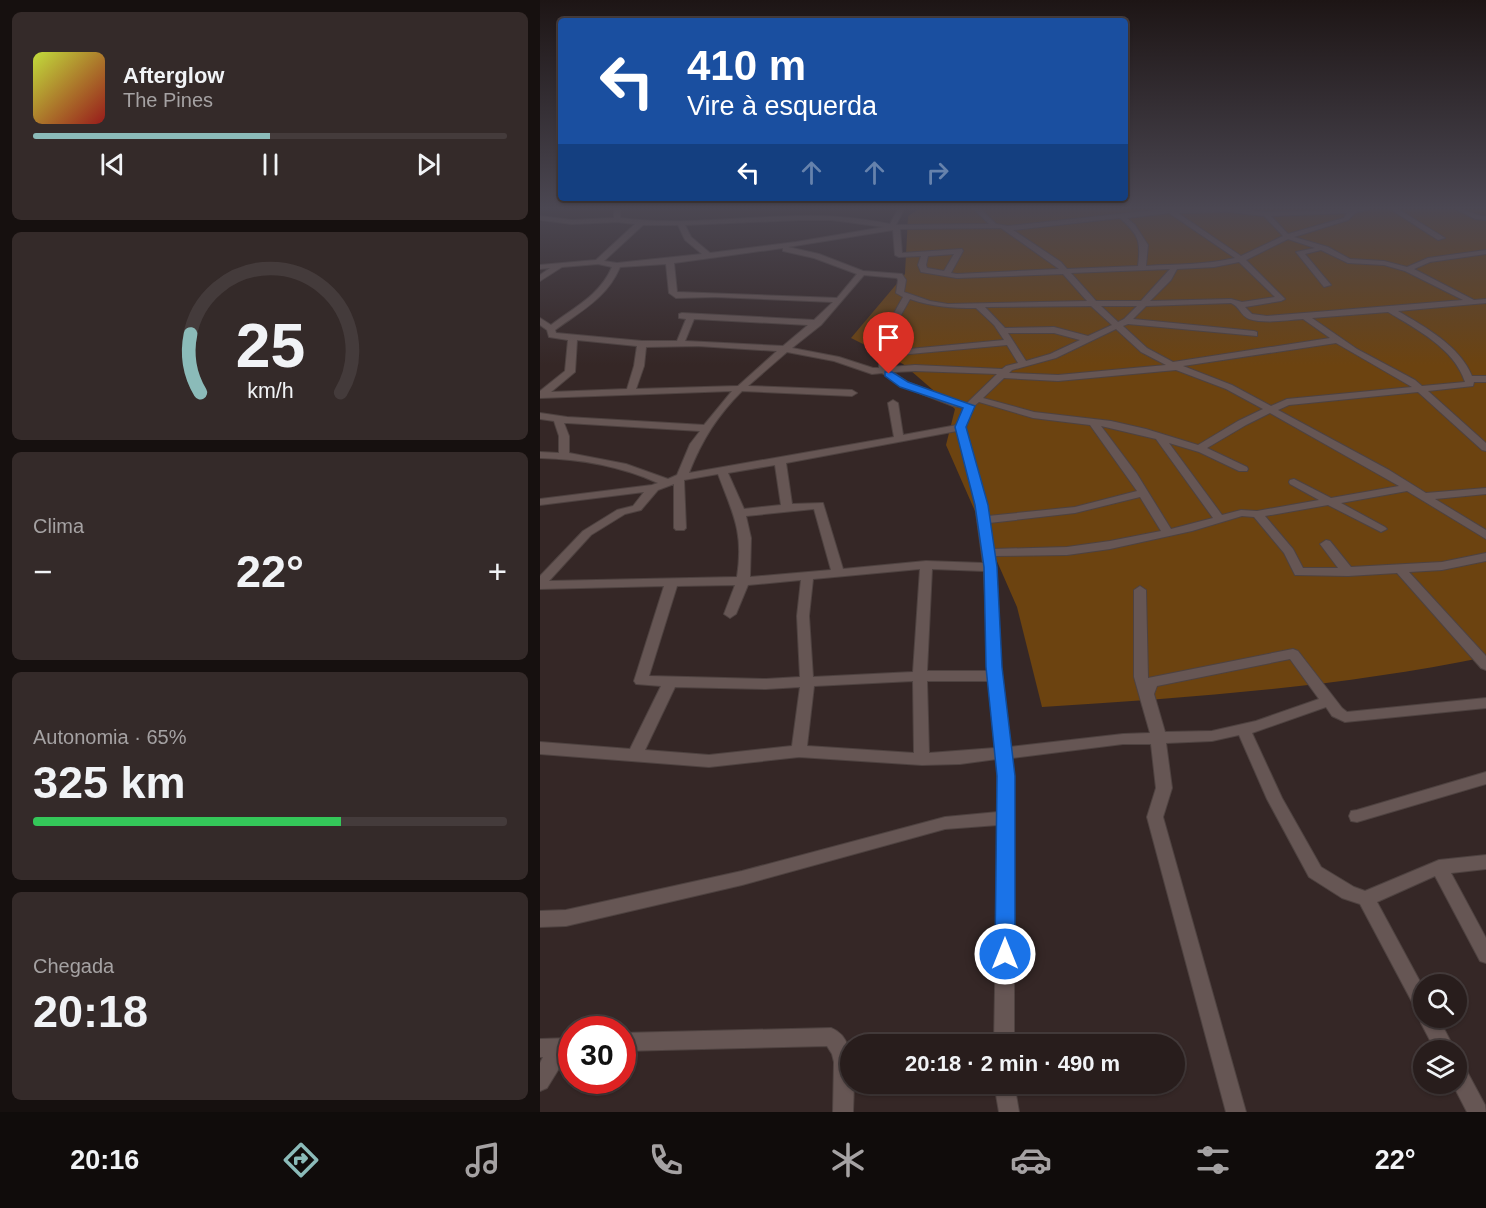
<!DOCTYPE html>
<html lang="pt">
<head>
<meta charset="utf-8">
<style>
	:root { --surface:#281d1c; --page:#342a29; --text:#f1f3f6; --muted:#a5a2a3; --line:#443b3b; --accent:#8bbbb9 }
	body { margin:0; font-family:Helvetica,sans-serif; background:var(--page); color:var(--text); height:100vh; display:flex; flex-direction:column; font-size:22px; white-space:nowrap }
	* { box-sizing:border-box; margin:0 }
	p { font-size:20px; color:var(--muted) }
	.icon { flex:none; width:33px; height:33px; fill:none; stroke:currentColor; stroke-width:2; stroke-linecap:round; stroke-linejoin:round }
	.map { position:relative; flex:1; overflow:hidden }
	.details { display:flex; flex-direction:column; gap:12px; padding:12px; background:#16100f; width:540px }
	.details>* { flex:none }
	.guide { position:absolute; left:18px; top:18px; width:570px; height:183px; border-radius:6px; box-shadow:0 2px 4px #0004,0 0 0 2px var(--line); background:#1a4fa0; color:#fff; overflow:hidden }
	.buttons { position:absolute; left:873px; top:974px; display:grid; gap:12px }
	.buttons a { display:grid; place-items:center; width:54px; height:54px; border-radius:50%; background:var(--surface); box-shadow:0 2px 4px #0004,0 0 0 2px var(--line); font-size:30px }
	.speed { position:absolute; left:18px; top:1016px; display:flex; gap:12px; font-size:30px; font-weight:700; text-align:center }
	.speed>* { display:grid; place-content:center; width:78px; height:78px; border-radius:50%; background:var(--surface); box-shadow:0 2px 4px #0004,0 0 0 2px var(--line); line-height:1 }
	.speed .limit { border:9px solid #d22; background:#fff; color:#111 }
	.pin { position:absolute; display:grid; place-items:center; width:51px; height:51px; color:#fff; margin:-62px -26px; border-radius:50% 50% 50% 0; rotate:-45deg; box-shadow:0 0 6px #0007 }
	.pin .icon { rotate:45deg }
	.me { position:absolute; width:66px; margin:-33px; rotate:0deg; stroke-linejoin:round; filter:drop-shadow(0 0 4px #0008) }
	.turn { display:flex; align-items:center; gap:21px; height:126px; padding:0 30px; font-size:27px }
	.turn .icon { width:78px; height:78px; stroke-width:2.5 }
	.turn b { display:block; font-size:42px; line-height:51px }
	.lanes { display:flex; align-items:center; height:57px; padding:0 30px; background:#0003; justify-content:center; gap:30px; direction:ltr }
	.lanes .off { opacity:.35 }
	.big { font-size:45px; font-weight:600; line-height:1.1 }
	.details .card { flex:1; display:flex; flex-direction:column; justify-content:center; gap:9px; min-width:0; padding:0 21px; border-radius:9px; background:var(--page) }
	.details .dial { align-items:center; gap:0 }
	.dial svg { height:156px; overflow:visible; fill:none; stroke:var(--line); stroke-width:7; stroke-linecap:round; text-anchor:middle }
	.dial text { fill:var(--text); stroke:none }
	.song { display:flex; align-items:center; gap:18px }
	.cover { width:72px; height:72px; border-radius:9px; background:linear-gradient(135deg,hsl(70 70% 55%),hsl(0 70% 35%)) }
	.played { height:6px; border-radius:3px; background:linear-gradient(90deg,var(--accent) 50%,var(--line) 50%) }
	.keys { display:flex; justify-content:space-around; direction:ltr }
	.heat { display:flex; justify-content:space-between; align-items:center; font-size:33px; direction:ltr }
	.charge { height:9px; border-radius:4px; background:linear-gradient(90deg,#34c759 65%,var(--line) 0) }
	.trip { position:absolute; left:300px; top:1034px; width:345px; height:60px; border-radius:30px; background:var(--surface); box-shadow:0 2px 4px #0004,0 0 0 2px var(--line); font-weight:600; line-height:60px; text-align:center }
	.tabs { display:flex; height:96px; justify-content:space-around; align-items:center; background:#100c0b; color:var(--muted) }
	.tabs .icon { width:42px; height:42px }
	.tabs .current { color:var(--accent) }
	.tabs b { font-size:27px; color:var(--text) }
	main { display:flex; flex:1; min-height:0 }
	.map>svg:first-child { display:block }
	.green { fill:#6c4310 }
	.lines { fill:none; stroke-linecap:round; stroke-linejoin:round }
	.minor-casing { stroke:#4e4240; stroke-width:2 }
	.minor { fill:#665654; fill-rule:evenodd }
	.route { fill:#1a73e8; stroke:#114b97; stroke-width:1.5 }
</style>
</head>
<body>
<main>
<section class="details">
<div class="card">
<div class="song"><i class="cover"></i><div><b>Afterglow</b><p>The Pines</p></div></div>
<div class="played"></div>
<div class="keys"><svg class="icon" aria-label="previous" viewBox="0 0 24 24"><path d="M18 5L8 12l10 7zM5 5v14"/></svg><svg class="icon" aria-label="pause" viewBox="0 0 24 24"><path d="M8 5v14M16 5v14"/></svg><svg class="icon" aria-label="next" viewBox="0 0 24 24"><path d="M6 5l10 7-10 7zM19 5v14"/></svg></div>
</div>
<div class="card dial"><svg viewBox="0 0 100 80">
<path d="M14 69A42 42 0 1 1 86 69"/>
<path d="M14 69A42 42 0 0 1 9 39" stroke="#8bbbb9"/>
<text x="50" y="56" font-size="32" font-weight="700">25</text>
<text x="50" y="72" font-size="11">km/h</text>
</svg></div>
<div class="card"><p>Clima</p>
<div class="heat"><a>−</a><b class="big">22°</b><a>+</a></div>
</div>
<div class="card"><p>Autonomia · 65%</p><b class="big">325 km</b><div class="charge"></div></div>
<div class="card"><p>Chegada</p><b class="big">20:18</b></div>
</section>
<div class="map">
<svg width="946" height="1112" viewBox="0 0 946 1112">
	<rect width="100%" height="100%" fill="#352726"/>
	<path class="green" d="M 379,209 L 946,209 L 946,657 C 799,687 651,698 502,707 L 477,607 L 406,445 L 415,409 L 363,364 L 311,338 L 365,274 L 368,216 Z"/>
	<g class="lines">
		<defs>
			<g id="minor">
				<path d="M 74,209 L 80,209 L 80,218 C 140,226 198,217 258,216 C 289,215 319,218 350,224 L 358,209 L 364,209 L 356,225 L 449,224 L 434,209 L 441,209 L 456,224 L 468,226 L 625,209 L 699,209 L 726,212 L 829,209 L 815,213 L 808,220 L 754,237 L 788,247 L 810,259 L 844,261 L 867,267 L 888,258 L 946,250 L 946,254 L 890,262 L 874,269 L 934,300 L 946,299 L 946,303 L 858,311 C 885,327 920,346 932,376 L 946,376 L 946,382 L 934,382 L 933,386 L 888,391 L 946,443 L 946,451 L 942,450 L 878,392 L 749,405 L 738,410 L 849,470 L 886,493 L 946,488 L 946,494 L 895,499 L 946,530 L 946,539 L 867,491 L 801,503 L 845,527 L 847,529 L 841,532 L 788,505 L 725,516 L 753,549 L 763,568 L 798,568 L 780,544 L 786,540 L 790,541 L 811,567 L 902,562 L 946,553 L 946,561 L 902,570 L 869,572 L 946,656 L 946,670 L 941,668 L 857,573 L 808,576 L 755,575 L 744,553 L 714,517 L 702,516 L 652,531 L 570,549 L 527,555 L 454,556 L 461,667 L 470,747 L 583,734 L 610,733 L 594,677 L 594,590 L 600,586 L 606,590 L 608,678 L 753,649 L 758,651 L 802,708 L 807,712 L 946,698 L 946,708 L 805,722 L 792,716 L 786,707 L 712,733 L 742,798 L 781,867 L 814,887 L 825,891 L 899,860 L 946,855 L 946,869 L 911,873 L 946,938 L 946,963 L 940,961 L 895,876 L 837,902 L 884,989 L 884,1017 L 898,1017 L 915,1050 L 895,1050 L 881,1023 L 879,1015 L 820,904 L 802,898 L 769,877 L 727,799 L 699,735 L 672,741 L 626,743 L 632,788 L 623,817 L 706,1112 L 686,1112 L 607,817 L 616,788 L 611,744 L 583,744 L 472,758 L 474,776 L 474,1044 L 454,1044 L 458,825 L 405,829 L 202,885 L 26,926 L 0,927 L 0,911 L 26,910 L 202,871 L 405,817 L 458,812 L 457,759 L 420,764 L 382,765 L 259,757 L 169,767 L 0,754 L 0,742 L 90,749 L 121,686 L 96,684 L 94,681 L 124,586 L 0,589 L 0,576 L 43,531 L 77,510 L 93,506 L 104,492 L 0,505 L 0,499 L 112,485 L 118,483 C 80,466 41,459 0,458 L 0,452 L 19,453 L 19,436 L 14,421 L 0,419 L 0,413 L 27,417 L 164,425 L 192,391 L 0,398 L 0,391 L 25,371 L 28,340 L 9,337 L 7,330 L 0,325 L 0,318 L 11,325 C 35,307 60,295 72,267 L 58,264 L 22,267 L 0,281 L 0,275 L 10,268 L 0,269 L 0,265 L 56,260 L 95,224 L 77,222 L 32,224 L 0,220 L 0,216 L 32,220 L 74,218 ZM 689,212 L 724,216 L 743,236 L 701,256 L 638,213 ZM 629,213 L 695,258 C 665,265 636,264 606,266 L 608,245 L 595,225 L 587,218 ZM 807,213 L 804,218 L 748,234 L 731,216 ZM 580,218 C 599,235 601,241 598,266 L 527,269 L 521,262 L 473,230 ZM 260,220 L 292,220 L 344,227 L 256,242 L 170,253 L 151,237 L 145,225 ZM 103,225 L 138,225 L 145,240 L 162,254 L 77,263 L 64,261 ZM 461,228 L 519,269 L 417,274 L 411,273 L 423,251 L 422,249 L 362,253 L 360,229 ZM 353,230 L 355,255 L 359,257 L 381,256 L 378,265 L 381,272 L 417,278 L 523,274 L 547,301 L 408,304 L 390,301 L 364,292 L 366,280 L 362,274 L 323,271 L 279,254 L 248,247 ZM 748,239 L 775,248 L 756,252 L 784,287 L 791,285 L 765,254 L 781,250 L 808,263 L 844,265 L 865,271 L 923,300 L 727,316 L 712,314 L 705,307 L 741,301 L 745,299 L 706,260 ZM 243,248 L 243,251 L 274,258 L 317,274 L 297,298 L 137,292 L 134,263 ZM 414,254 L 404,271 L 387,268 L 386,265 L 388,256 ZM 699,262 L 735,297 L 702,302 L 691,299 L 610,301 L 631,280 L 637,269 L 674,267 ZM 126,264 L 129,293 L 136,298 L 175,297 L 293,302 L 274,320 L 142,313 L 139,314 L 139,318 L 146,319 L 137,341 L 102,341 L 16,333 L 15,330 C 41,311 67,298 80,267 ZM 630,269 L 601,301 L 556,301 L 531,273 ZM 324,275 L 357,278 L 358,280 L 356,293 L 363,297 L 340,338 L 339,368 L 333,368 L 299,357 L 252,348 L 281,325 ZM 370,299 C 393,307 412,308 436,308 L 454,325 L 464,340 L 348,351 L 348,338 ZM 691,303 C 699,306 701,316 709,319 C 726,324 746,320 763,319 L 790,338 L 633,362 L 607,348 L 583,326 L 588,324 L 717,336 L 717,332 L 714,331 L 593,319 L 606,306 ZM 551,306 L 572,325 L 548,336 L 514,327 L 465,328 L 445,307 ZM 561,306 L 597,306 L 584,319 L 578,322 ZM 848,312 C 876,329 914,348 925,382 L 882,386 L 875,380 L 817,349 L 772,318 ZM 154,319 L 268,325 L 243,346 L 145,341 ZM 576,329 L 601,352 L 626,365 L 518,375 L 469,373 L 472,370 L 516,358 ZM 468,333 L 514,333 L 540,340 L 510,354 L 486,361 ZM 37,340 L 97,346 L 94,366 L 87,389 L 11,392 L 35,372 ZM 796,343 L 872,387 L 747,399 L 731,406 L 692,385 L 643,366 ZM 467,345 L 478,363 L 466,366 L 462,369 L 375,365 L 349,367 L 348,356 ZM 158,346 L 237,351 L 198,386 L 96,389 L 104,366 L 106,347 ZM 247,352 L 294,361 L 332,374 L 342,373 L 361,386 L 413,406 L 423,408 L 417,425 L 363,435 L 358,403 L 353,400 L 348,403 L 354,437 L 149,473 C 162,440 177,416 202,391 L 312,396 L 317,393 L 312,390 L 208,386 ZM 636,370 L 686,389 L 723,409 L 698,421 L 658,445 L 606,429 L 571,421 L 494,412 L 443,398 L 464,378 L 518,381 ZM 375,371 L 457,374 L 427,403 L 418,401 L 367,382 L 353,372 ZM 439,402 L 493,418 L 550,425 L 597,491 L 535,507 L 448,516 L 426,427 L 433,407 ZM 730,413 L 859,486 L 791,498 L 754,479 L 750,480 L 749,482 L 750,484 L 779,500 L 717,511 L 701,510 L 682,515 L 629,443 L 659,452 L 699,471 L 707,471 L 708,469 L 707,467 L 667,448 L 706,425 ZM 24,423 L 27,423 L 160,431 L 150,444 L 137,475 L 128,479 L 86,464 L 29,453 L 29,436 ZM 561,426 L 616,439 L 673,518 L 631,529 L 597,474 ZM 417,431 L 435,505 L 443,563 L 386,561 L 303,569 L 283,503 L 252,504 L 246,463 ZM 235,465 L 241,505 L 204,509 L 188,473 ZM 178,474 C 193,514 204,532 197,577 L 9,581 L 51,535 L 85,514 L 101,510 L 118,490 L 134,484 L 134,528 L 136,530 L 144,530 L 146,528 L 144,480 ZM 600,497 L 621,531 L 570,541 L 527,547 L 453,549 L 449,523 L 535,513 ZM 274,509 L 291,570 L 210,577 L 211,538 L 206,516 ZM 380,569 L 373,672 L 273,677 L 269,616 L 273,579 ZM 392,569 L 444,571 L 448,671 L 387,671 ZM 261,580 L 257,616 L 260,677 L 226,679 L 109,676 L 137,586 L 195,585 L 184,614 L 190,618 L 196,614 L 208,585 ZM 750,659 L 779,699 L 716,721 L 672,731 L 625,732 L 614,694 L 617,686 ZM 373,681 L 374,753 L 267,746 L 274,686 ZM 387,681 L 449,681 L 455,748 L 389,753 ZM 135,687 L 226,689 L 260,687 L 252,746 L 169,755 L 105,750 Z"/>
				<path d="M 850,209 L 858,209 L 905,238 L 898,240 Z"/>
				<path d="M 916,209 C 927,209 935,216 946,216 L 946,220 L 935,219 Z"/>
				<path d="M 946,772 L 946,784 L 817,822 L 811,821 L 809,816 L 811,811 L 817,810 Z"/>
				<path d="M 291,1028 C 314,1037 310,1063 310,1083 L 314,1083 L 313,1112 L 293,1112 L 294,1062 L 292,1054 L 287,1046 L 82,1051 L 82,1033 Z"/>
				<path d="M 32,1038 L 32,1056 L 26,1057 L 7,1088 L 0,1091 L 0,1063 L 3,1057 L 0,1057 L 0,1039 Z"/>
				<path d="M 916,1061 L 923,1064 L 945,1105 L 946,1112 L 927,1112 L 912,1083 L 916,1083 Z"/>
				<path d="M 454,1083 L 474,1083 L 479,1112 L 459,1112 Z"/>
			</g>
		</defs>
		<use href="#minor" class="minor-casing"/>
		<use href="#minor" class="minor"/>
	</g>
	<linearGradient id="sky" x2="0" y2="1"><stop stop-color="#1d1515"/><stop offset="0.57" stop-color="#4b4752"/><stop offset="1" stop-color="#4b4752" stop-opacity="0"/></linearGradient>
	<rect width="946" height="365" fill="url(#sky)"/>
	<path class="route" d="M 345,372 L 352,372 L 368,382 L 435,406 L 426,427 L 448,505 L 457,567 L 462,667 L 475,776 L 475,954 L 472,960 L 465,963 L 458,960 L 455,954 L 457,776 L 446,667 L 444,567 L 435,505 L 415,427 L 423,408 L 360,387 L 345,376 Z"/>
</svg>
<div class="buttons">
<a><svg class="icon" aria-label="search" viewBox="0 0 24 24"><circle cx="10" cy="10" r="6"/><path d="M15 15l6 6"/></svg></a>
<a><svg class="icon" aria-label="layers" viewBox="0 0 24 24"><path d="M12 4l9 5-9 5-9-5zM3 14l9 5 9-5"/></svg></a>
</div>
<div class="speed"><div class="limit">30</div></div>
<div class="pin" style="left:349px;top:374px;background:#d93025"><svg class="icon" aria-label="arrive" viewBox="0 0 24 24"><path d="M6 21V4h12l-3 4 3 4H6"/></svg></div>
<svg class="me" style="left:465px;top:954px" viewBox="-20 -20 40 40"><circle r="17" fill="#1a73e8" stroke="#fff" stroke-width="3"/><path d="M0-11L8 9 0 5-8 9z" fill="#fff"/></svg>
<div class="trip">20:18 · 2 min · 490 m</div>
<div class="guide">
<div class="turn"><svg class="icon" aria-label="left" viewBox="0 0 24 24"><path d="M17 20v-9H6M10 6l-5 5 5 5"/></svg><div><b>410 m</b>Vire à esquerda</div></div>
<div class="lanes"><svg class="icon" aria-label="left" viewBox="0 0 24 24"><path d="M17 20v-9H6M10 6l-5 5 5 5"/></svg><svg class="icon off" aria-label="ahead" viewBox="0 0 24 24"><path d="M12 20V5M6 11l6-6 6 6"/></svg><svg class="icon off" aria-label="ahead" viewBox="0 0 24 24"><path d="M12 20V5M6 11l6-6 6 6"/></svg><svg class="icon off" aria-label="right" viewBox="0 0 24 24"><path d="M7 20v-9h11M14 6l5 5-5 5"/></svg></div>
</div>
</div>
</main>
<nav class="tabs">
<b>20:16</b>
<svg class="icon current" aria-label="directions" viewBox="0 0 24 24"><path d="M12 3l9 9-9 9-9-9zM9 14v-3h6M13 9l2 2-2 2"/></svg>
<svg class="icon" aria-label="music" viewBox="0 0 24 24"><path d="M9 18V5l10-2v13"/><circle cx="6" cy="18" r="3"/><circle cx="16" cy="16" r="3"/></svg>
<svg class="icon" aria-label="phone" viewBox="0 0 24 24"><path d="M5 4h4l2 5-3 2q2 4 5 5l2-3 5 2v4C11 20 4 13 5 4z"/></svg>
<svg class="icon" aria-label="climate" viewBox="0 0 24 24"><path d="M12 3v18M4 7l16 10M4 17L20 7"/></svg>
<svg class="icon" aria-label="car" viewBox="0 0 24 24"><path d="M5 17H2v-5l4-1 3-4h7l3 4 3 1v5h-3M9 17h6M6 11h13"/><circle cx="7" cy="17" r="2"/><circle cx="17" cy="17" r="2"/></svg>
<svg class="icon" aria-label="filters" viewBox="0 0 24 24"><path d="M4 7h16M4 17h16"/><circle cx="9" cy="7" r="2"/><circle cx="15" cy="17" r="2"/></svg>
<b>22°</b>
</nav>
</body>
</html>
